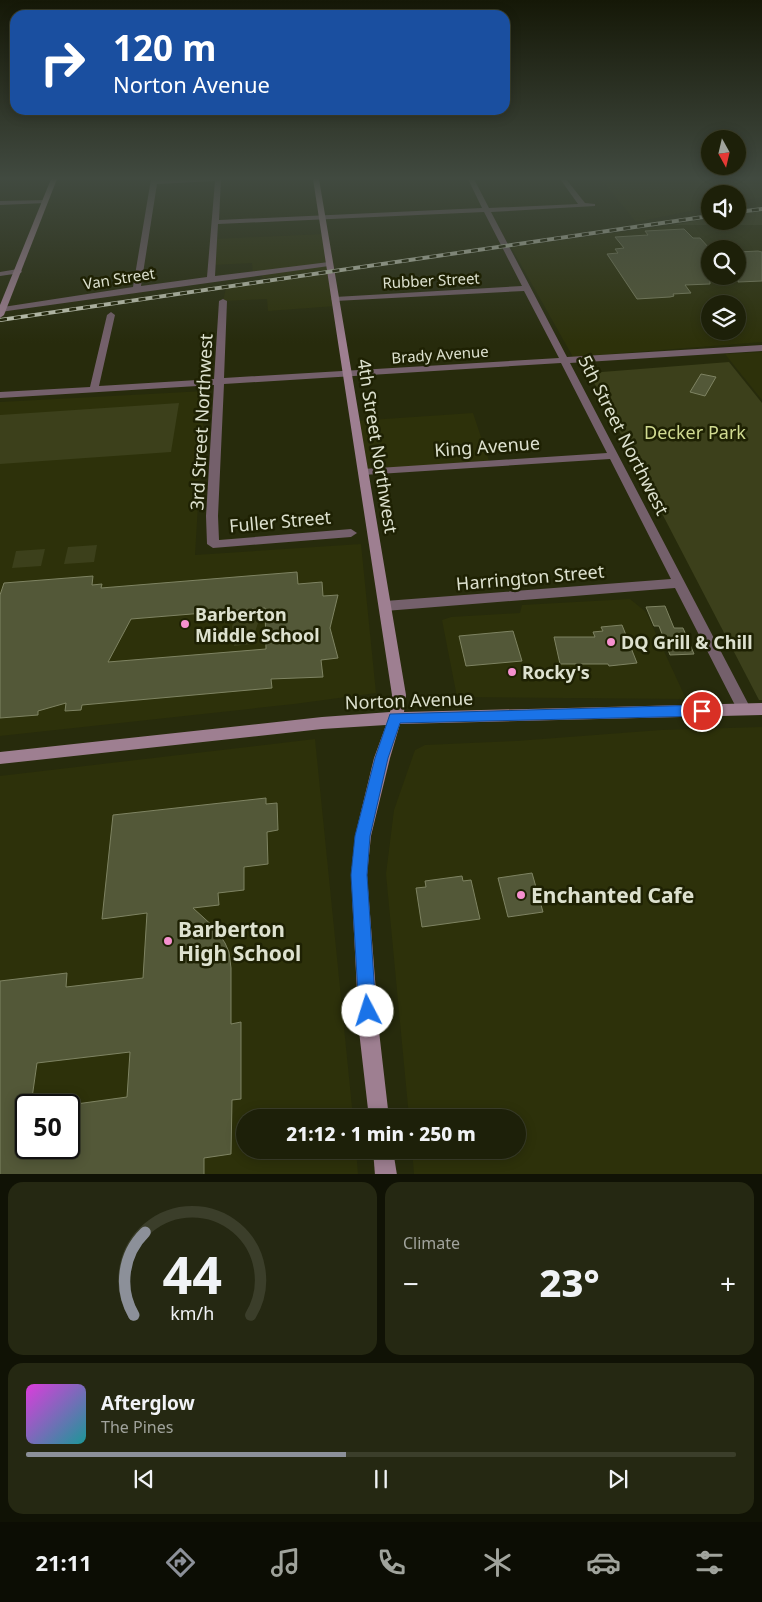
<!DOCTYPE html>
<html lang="en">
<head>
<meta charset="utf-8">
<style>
	:root { --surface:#1d2009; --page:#252812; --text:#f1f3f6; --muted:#a0a39c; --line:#3b3e2a; --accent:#8c9099 }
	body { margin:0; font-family:"Noto Sans",sans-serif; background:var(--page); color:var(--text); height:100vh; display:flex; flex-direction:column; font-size:19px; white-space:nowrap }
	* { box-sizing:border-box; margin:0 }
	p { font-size:16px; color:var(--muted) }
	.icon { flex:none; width:28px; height:28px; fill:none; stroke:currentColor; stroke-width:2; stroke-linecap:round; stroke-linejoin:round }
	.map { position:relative; height:1174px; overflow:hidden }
	.panel { display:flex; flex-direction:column; gap:8px; padding:8px; background:#101205; flex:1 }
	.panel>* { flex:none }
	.top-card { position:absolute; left:10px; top:10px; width:500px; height:105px; border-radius:15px; box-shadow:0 2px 12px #0003,0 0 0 1px var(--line); background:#1a4fa0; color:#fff; overflow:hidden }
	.needle { width:32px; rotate:172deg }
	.tools { position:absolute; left:701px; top:130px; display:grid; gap:10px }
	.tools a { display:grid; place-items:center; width:45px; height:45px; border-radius:50%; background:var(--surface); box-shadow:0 2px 12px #0003,0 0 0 1px var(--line); font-size:25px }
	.speed { position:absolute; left:15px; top:1094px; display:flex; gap:10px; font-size:25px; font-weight:700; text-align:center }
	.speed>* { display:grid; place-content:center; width:65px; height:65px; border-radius:50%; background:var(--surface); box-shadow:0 2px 12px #0003,0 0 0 1px var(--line); line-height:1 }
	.speed .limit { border:2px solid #111; border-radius:8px; background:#fff; color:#111 }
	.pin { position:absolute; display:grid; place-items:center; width:42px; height:42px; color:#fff; margin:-21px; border:2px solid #fff; border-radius:50%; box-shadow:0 1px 5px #0007 }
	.me { position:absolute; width:55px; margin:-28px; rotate:355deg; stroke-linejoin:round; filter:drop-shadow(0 0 4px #0008) }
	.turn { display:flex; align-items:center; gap:18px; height:105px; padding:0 20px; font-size:22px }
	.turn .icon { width:65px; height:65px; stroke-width:2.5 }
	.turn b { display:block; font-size:35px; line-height:42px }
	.big { font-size:38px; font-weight:800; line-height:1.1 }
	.panel .widget { flex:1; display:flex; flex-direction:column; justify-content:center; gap:8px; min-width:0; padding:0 18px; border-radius:15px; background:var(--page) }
	.panel .dial { align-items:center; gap:0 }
	.dial svg { height:130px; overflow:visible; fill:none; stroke:var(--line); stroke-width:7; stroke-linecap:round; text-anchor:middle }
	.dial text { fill:var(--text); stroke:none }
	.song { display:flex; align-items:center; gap:15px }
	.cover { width:60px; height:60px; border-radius:8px; background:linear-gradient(135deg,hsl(300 70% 55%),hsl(180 70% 35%)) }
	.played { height:5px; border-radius:2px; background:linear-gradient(90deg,var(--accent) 45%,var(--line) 45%) }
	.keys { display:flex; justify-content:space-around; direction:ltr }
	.heat { display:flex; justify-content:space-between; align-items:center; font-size:28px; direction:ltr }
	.panel .tiles { flex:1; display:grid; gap:8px; grid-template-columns:1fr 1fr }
	.widget:last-child { grid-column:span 2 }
	.trip { position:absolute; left:236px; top:1109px; width:290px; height:50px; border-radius:25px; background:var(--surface); box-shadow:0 2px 12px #0003,0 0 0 1px var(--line); font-weight:800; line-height:50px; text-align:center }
	.tab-bar { display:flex; height:80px; justify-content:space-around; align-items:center; background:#0c0d04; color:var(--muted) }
	.tab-bar .icon { width:35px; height:35px }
	.tab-bar .current { color:var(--accent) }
	.tab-bar b { font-size:22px; color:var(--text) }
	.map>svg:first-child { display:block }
	.built { fill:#2d310a; fill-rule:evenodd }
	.green { fill:#3c401b }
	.building { fill:#535838; stroke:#7e8362; fill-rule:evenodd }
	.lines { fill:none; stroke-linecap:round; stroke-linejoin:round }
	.street { fill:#74606b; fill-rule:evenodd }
	.secondary { fill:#9e7f91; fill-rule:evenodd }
	.rail-casing { stroke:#c7cbb8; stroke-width:4 }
	.rail { stroke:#1e2103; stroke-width:2.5; stroke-dasharray:7; stroke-linecap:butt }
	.route { fill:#1a73e8; stroke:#114b97 }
	.poi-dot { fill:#f690cf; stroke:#1e2103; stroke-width:2 }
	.labels { text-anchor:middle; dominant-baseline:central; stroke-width:5; stroke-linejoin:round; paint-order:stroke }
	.far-street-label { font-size:15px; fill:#dde1cf; stroke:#1e2103 }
	.street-label { font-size:18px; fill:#dde1cf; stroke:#1e2103 }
	.park-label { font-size:18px; fill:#d1db91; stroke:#1e2103 }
	.poi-label { font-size:18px; font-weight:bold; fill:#dde1cf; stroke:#1e2103; text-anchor:start }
	.near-poi-label { font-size:21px; font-weight:bold; fill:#dde1cf; stroke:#1e2103; text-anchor:start }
</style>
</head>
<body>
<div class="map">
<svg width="762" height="1175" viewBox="0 0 762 1175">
	<rect width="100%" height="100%" fill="#272b0c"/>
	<g class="built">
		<path d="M 601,179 L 762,179 L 762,197 L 738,202 L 738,194 L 710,194 L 710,207 L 636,222 Z"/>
		<path d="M 738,224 L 762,225 L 762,342 L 573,357 L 511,247 L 672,225 ZM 710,249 L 738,249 L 738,276 L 710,276 ZM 710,304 L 738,304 L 738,331 L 710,331 Z"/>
		<path d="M 325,234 L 330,270 L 263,278 L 260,273 L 253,274 L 252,263 L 212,265 L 213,239 Z"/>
		<path d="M 331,273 L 336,306 L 268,311 L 267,299 L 223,301 L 226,288 Z"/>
		<path d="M 762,352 L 762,400 L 725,354 Z"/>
		<path d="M 205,391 L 195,555 L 361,544 L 376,693 L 294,704 L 0,736 L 0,402 Z"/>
		<path d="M 473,413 L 490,464 L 363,472 L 355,421 Z"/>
		<path d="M 630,599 L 646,612 L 686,699 L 457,697 L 442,620 L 451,617 L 520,613 L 522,605 Z"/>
		<path d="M 762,727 L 762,1174 L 414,1174 L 412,1150 L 518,1150 L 518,1118 L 409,1117 L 386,874 L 394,810 L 415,750 L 425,745 L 516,741 L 661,730 Z"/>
		<path d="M 315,739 L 353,1117 L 245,1118 L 245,1150 L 356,1150 L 358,1174 L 0,1174 L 0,776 ZM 26,1105 L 69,1105 L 69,1148 L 26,1148 Z"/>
	</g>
	<g class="green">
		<path d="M 762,211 L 762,225 L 672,225 L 710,218 L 710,221 L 738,221 L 738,214 Z"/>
		<path d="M 729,362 L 762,403 L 762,700 L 759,700 L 589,373 Z"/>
		<path d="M 179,403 L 171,452 L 0,464 L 0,415 Z"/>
		<path d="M 97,545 L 94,562 L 64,564 L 68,547 Z"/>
		<path d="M 45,549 L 41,566 L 12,568 L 16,551 Z"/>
		<path d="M 261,614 L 251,644 L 234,646 L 232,626 L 237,617 Z"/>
	</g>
	<g class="building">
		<path d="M 684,229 L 693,238 L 700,238 L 710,249 L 710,284 L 685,285 L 691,293 L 673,294 L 674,296 L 670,297 L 637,299 L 607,254 L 618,253 L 615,249 L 624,248 L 615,237 L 648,235 L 645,231 Z"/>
		<path d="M 758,251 L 762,252 L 762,281 L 738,282 L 738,252 Z"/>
		<path d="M 701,374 L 716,377 L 705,396 L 690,392 Z"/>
		<path d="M 297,572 L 298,584 L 322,582 L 323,596 L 338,595 L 330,628 L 338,658 L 321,660 L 323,677 L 271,679 L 272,688 L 82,705 L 81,710 L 65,711 L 66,703 L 38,711 L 38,715 L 0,718 L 0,595 L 4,583 L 93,576 L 92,585 L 102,584 L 101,588 ZM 265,608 L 266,649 L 108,662 L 131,619 Z"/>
		<path d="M 665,606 L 674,628 L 683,628 L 694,654 L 670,655 L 659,626 L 654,626 L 646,607 Z"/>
		<path d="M 622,625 L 637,663 L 609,666 L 608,664 L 560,664 L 554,637 L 595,637 L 593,632 L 603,631 L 601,627 Z"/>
		<path d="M 513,631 L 522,661 L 466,666 L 459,636 Z"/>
		<path d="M 266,798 L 266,804 L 277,803 L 278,830 L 267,832 L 268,864 L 244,867 L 244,890 L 218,893 L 219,905 L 193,908 L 215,928 L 225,943 L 229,952 L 231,968 L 231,1024 L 241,1022 L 241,1099 L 232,1100 L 231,1154 L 204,1158 L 204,1175 L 0,1175 L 0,981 L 67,973 L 66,987 L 143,978 L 147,913 L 102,919 L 113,815 ZM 130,1052 L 127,1097 L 69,1105 L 69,1148 L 26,1148 L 26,1105 L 31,1105 L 37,1063 Z"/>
		<path d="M 532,873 L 543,912 L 508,917 L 498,878 Z"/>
		<path d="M 462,876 L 463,881 L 471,880 L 480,919 L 422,927 L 416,888 L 426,887 L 425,881 Z"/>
	</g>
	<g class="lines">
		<g class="street">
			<path d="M 151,179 L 221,179 L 219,220 L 482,208 L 468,179 L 474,179 L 489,208 L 578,204 L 560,179 L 566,179 L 585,203 L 595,204 L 595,206 L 491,212 L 567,357 L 762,345 L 762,351 L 570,363 L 751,709 L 749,713 L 744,715 L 739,713 L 675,588 L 385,611 L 380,609 L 379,606 L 380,603 L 385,601 L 671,579 L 610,459 L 363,475 L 358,472 L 363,469 L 607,453 L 561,363 L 224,384 L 218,516 L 219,540 L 351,529 L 357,533 L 351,537 L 213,548 L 207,544 L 206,516 L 214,385 L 0,398 L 0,392 L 90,387 L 107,315 L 111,312 L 115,315 L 99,386 L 214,379 L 219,301 L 223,299 L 227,301 L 224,378 L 559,358 L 524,291 L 335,301 L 331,299 L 335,297 L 522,286 L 484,212 L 218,224 L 215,276 L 329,262 L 333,264 L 329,266 L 0,312 L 0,308 L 3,307 L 133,287 ZM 215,181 L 207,277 L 141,286 L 157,184 Z"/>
			<path d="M 48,200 L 48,202 L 46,203 L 0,205 L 0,201 Z"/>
			<path d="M 18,269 L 22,271 L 21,273 L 0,276 L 0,272 Z"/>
		</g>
		<g class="secondary">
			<path d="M 51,179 L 57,179 L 4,315 L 0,318 L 0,305 Z"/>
			<path d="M 313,179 L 319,179 L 406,695 L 404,712 L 762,703 L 762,715 L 400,724 L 390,758 L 371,836 L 367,875 L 379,1031 L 389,1118 L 369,1118 L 359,1031 L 351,875 L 355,836 L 374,758 L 386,725 L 322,729 L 0,764 L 0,752 L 322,717 L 390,712 L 392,695 Z"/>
			<path d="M 373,1150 L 393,1150 L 397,1175 L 375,1175 Z"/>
		</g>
		<defs>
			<g id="rail">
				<path d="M 738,212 L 762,209"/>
				<path d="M 0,320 L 710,216"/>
			</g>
		</defs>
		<use href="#rail" class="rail-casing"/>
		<use href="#rail" class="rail"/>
	</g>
	<linearGradient id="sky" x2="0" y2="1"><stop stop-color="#151807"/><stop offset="0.52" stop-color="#414a40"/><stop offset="1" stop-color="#414a40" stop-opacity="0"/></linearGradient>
	<rect width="762" height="343" fill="url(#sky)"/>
	<path class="route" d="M 702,705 L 706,707 L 708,711 L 706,714 L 702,716 L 400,723 L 388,758 L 370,836 L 367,875 L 376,1011 L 374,1017 L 368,1020 L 362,1017 L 359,1011 L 351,875 L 355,836 L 375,758 L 390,714 Z"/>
	<g class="poi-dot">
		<circle cx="185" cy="624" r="5"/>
		<circle cx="611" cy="642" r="5"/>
		<circle cx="512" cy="672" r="5"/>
		<circle cx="521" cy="895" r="5"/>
		<circle cx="168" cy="941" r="5"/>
	</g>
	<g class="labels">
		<g class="far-street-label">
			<text transform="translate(119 278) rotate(-9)">Van Street</text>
			<text transform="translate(431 280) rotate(-3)">Rubber Street</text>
			<text transform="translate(440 354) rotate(-4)">Brady Avenue</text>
		</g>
		<g class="street-label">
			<text transform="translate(201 422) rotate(-87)">3rd Street Northwest</text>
			<text transform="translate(624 435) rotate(63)">5th Street Northwest</text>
			<text transform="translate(378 446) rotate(81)">4th Street Northwest</text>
			<text transform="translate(487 446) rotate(-4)">King Avenue</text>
			<text transform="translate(280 521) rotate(-5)">Fuller Street</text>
			<text transform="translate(530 577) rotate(-5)">Harrington Street</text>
			<text transform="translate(409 700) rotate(-2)">Norton Avenue</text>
		</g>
		<g class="park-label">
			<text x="695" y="432">Decker Park</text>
		</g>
		<g class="poi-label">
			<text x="195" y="614">Barberton<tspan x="195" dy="21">Middle School</tspan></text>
			<text x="621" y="642">DQ Grill &amp; Chill</text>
			<text x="522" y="672">Rocky's</text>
		</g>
		<g class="near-poi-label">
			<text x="531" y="895">Enchanted Cafe</text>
			<text x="178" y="929">Barberton<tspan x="178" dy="24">High School</tspan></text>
		</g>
	</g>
</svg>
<div class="tools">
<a><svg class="needle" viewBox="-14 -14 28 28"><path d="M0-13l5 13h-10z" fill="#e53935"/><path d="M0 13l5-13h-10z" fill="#a0a39c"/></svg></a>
<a><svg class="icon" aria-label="sound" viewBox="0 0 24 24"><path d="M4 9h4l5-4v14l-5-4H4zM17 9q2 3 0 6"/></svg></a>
<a><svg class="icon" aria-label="search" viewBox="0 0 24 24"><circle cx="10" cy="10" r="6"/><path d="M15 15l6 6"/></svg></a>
<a><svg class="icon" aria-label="layers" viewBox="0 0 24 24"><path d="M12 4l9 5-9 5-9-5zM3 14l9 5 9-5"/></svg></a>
</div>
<div class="speed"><div class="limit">50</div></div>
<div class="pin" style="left:702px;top:711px;background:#d93025"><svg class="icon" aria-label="arrive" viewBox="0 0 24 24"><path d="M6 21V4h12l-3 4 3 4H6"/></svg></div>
<svg class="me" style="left:368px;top:1011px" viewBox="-20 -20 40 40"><circle r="19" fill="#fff"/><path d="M0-13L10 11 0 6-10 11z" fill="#1a73e8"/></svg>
<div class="trip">21:12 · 1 min · 250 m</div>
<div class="top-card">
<div class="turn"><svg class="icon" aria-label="right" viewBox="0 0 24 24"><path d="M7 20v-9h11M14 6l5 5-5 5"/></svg><div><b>120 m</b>Norton Avenue</div></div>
</div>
</div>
<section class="panel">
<div class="tiles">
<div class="widget dial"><svg viewBox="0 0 100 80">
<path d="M14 69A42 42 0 1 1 86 69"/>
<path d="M14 69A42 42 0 0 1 21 18" stroke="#8c9099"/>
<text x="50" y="56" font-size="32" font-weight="700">44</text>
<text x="50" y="72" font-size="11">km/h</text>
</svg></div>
<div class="widget"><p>Climate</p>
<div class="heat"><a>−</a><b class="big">23°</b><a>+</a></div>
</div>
<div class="widget">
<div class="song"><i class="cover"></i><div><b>Afterglow</b><p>The Pines</p></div></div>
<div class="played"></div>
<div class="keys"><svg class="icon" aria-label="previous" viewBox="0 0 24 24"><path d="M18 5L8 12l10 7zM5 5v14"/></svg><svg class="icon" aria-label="pause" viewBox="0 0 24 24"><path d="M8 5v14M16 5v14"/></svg><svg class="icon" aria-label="next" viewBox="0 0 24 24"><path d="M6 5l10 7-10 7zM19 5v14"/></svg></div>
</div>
</div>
</section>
<nav class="tab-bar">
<b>21:11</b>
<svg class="icon current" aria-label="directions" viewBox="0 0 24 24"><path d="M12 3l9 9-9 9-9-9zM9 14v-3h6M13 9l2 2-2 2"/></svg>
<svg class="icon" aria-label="music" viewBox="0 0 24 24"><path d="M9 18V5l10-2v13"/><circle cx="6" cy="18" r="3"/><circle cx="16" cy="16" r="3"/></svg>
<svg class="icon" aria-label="phone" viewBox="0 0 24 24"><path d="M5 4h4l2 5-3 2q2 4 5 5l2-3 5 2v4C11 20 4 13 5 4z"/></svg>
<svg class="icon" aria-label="climate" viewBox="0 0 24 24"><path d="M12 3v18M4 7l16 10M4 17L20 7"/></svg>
<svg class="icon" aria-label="car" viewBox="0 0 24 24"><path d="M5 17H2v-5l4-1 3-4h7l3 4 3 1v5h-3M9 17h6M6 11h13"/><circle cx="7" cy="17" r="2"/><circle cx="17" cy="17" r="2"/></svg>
<svg class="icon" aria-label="filters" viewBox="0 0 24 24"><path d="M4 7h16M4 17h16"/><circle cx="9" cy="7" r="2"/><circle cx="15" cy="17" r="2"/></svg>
</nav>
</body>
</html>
